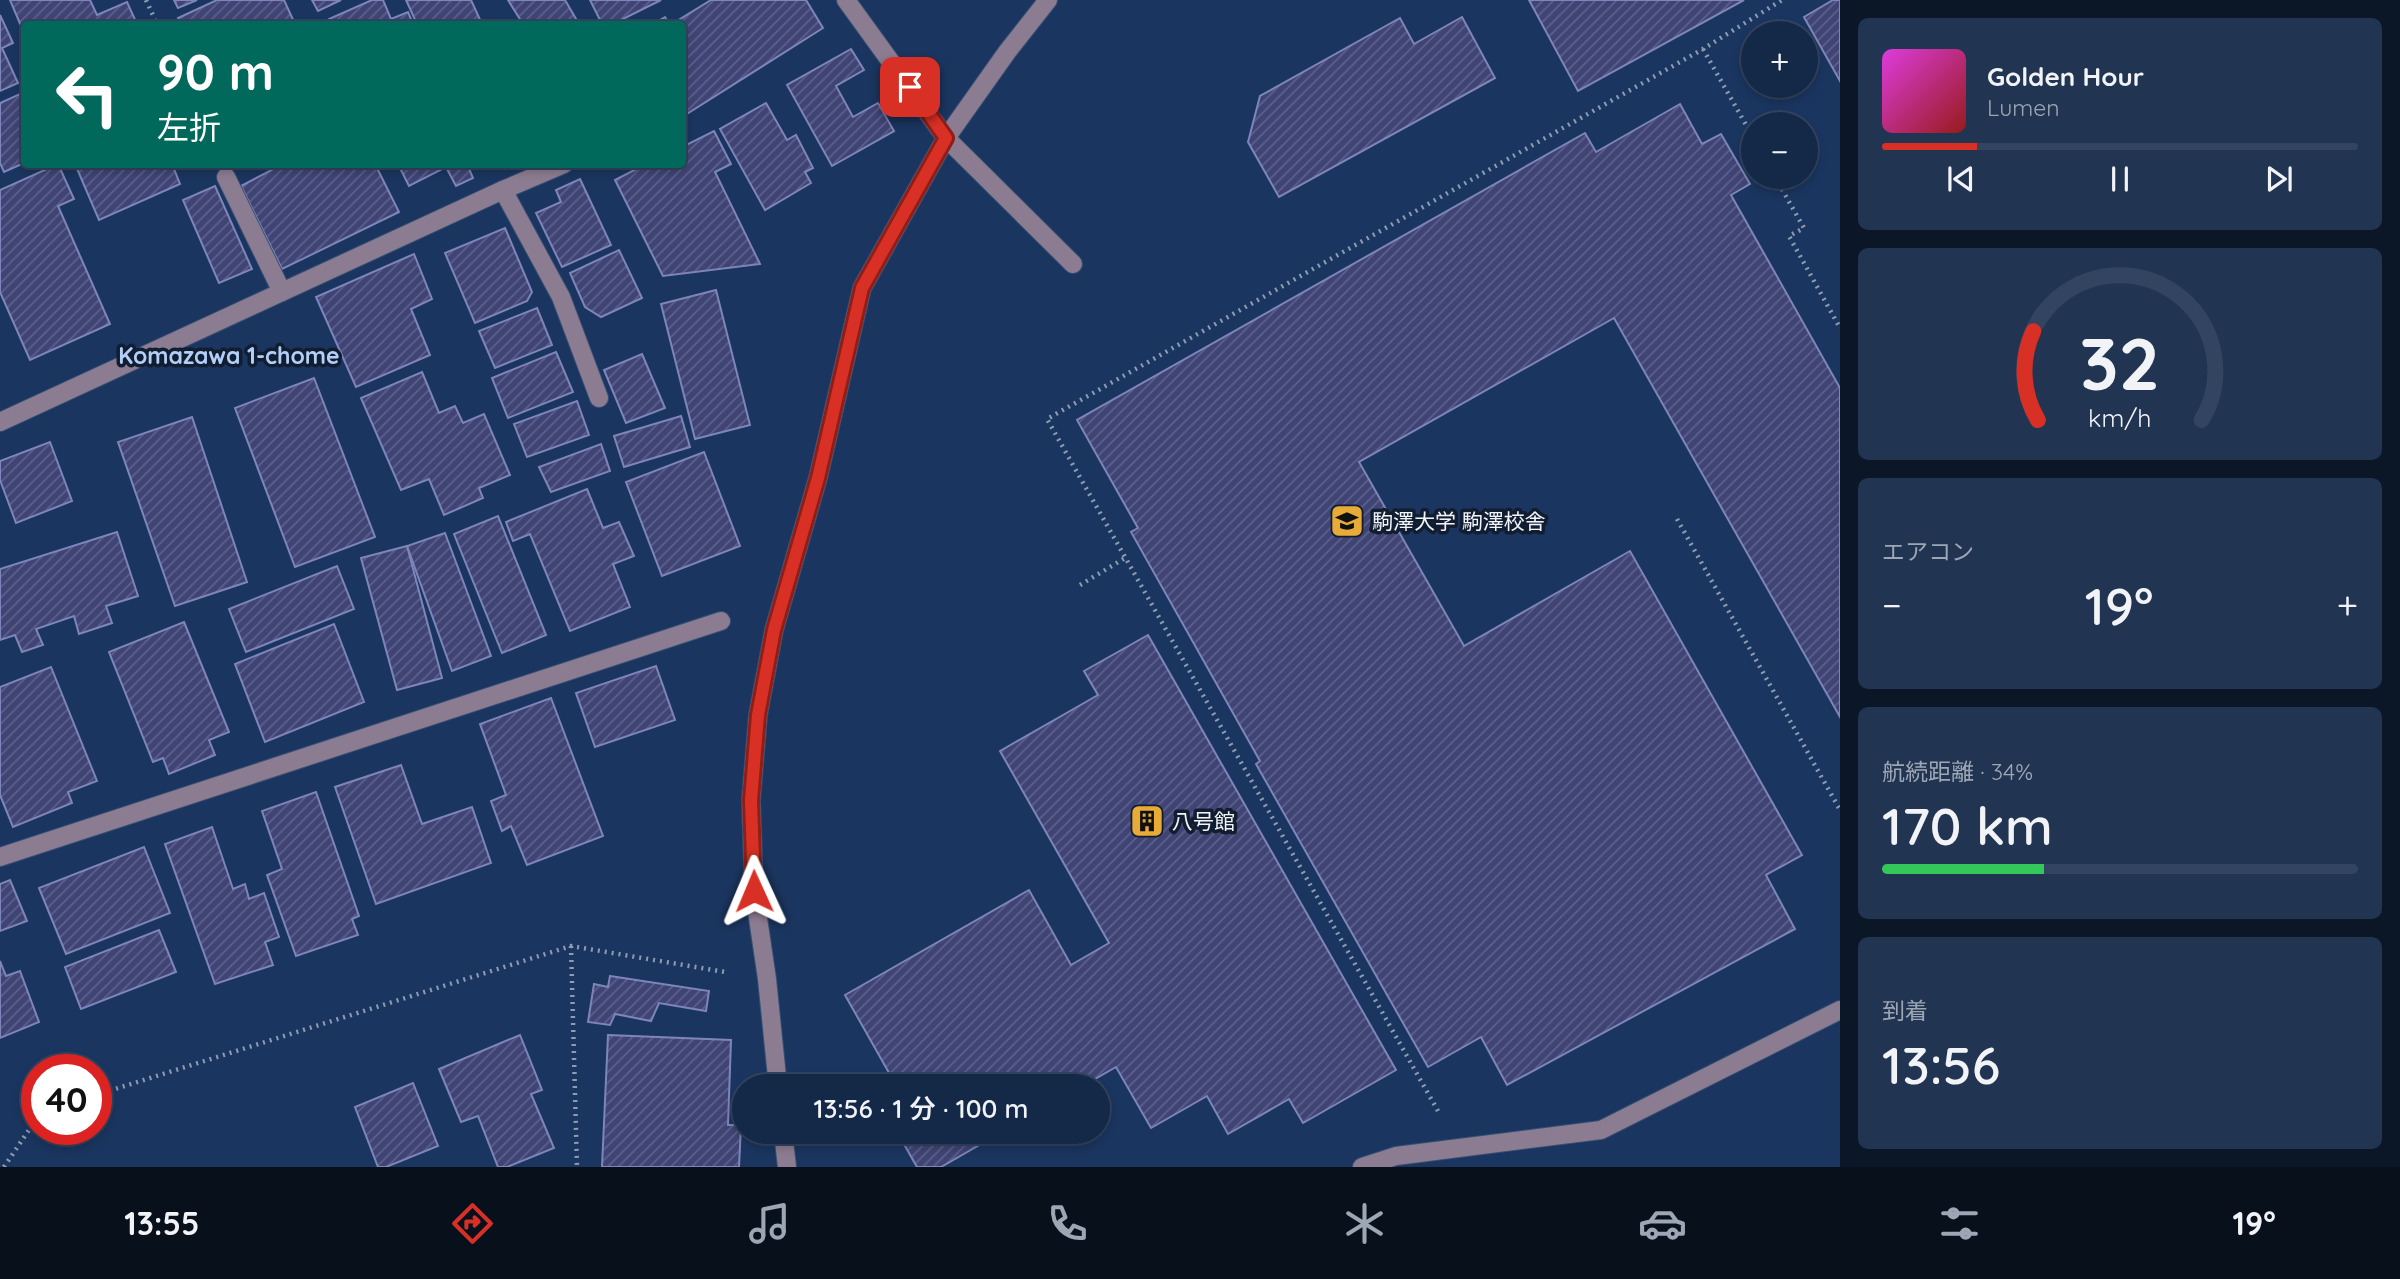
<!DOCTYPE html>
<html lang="ja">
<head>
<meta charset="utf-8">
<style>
	:root { --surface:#142847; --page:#213452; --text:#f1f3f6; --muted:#9da6b4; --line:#334460; --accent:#d93025 }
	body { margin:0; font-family:Quicksand,"Noto Sans JP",sans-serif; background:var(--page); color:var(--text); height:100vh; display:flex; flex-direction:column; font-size:26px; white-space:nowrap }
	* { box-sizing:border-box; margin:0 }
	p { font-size:23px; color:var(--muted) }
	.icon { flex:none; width:38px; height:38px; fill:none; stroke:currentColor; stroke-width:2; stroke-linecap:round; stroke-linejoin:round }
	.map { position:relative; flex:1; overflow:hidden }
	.side { display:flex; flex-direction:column; gap:18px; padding:18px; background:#0b1627; width:560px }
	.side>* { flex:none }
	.hud { position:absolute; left:21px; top:21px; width:665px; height:147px; border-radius:7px; box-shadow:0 4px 10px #0003,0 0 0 2px var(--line); background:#00695c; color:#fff; overflow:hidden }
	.buttons { position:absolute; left:1741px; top:21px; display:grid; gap:14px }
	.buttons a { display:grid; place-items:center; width:77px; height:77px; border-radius:50%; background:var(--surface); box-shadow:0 4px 10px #0003,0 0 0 2px var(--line); font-size:35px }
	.speed { position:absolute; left:21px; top:1054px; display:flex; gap:14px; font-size:35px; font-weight:700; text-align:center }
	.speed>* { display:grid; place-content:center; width:91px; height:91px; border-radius:50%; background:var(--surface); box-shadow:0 4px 10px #0003,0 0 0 2px var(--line); line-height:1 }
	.speed .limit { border:10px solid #d22; background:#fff; color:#111 }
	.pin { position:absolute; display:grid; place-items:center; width:60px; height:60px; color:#fff; margin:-30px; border-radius:14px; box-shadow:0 4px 10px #0006 }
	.me { position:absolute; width:77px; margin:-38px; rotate:359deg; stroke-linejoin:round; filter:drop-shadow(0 0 5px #0008) }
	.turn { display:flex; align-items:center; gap:24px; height:147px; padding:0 21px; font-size:32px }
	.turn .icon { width:91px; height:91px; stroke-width:2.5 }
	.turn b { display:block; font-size:49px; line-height:60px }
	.big { font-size:52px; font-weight:600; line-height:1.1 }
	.side .widget { flex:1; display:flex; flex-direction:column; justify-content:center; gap:10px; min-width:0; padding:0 24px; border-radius:10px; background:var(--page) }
	.side .dial { align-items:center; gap:0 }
	.dial svg { height:182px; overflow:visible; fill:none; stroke:var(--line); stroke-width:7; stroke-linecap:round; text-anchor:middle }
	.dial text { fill:var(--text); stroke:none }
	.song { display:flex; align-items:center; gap:21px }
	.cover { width:84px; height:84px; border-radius:10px; background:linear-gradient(135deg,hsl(300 70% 55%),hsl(0 70% 35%)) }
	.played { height:7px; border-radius:4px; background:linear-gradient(90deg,var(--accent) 20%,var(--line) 20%) }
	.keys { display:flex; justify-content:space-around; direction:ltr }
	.heat { display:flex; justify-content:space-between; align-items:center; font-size:38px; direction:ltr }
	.charge { height:10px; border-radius:5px; background:linear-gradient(90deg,#34c759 34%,var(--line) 0) }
	.trip { position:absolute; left:732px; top:1074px; width:378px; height:70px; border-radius:35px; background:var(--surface); box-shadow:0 4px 10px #0003,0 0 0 2px var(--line); font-weight:600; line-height:70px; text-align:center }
	.tab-bar { display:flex; height:112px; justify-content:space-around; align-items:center; background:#08101c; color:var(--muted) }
	.tab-bar .icon { width:49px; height:49px }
	.tab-bar .current { color:var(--accent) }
	.tab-bar b { font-size:32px; color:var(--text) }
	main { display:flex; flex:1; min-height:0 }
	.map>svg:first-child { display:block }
	.building { fill:url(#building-hatch); stroke:#7e85ba; stroke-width:2 }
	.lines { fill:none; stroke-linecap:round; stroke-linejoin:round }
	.minor-casing { stroke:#385075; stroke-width:20 }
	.path { stroke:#8d9cb2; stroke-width:4.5; stroke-dasharray:2 5; stroke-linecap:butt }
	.minor { stroke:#8c7c91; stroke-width:18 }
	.route-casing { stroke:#8d1f18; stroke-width:18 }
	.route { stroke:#d93025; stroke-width:12 }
	.labels { text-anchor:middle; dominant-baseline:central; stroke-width:7; stroke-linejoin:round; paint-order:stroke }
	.poi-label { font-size:21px; fill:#f1f5fa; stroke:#111d30; text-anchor:start }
	.neighbourhood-label { font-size:23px; font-weight:bold; fill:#b3cef7; stroke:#111d30 }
</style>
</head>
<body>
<main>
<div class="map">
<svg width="1840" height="1167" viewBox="0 0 1840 1167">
	<defs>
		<pattern id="building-hatch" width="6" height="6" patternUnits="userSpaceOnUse" patternTransform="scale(1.75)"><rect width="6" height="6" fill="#404475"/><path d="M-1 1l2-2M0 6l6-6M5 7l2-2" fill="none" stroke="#5c608a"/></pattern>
	</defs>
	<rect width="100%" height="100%" fill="#1a355f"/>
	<g class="building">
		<path d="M 10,0 L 90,0 L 97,15 L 127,2 L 137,24 L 24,24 L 24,33 Z"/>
		<path d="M 174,0 L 197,0 L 178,8 Z"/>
		<path d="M 217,0 L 284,0 L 295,24 L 181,24 L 178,18 Z"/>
		<path d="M 312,0 L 341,0 L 318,11 Z"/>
		<path d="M 372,0 L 383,0 L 391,19 L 408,12 L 413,24 L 331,24 L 329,19 Z"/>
		<path d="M 406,0 L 471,0 L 482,24 L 417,24 Z"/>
		<path d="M 508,0 L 565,0 L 579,24 L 523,24 Z"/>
		<path d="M 590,0 L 661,0 L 613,24 L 602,24 Z"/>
		<path d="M 711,0 L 806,0 L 823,28 L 682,117 L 682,24 L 672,24 Z"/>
		<path d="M 1529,0 L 1744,0 L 1578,91 Z"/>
		<path d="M 1833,0 L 1840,0 L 1840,81 L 1804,17 Z"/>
		<path d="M 0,15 L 13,43 L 2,48 L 18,83 L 0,91 Z"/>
		<path d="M 665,17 L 669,24 L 653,24 Z"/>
		<path d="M 1462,17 L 1495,78 L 1279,197 L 1248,142 L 1260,96 L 1400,18 L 1414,44 Z"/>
		<path d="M 851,49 L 864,70 L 836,86 L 853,117 L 878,103 L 894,131 L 832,166 L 787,85 Z"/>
		<path d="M 20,94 L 24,103 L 24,163 L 4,172 L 0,163 L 0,103 Z"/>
		<path d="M 766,103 L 787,140 L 796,135 L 813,168 L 805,172 L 811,183 L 765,210 L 720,129 Z"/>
		<path d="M 1680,104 L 1702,144 L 1721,134 L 1750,184 L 1731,195 L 1840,388 L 1840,717 L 1614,318 L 1359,462 L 1464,646 L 1630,551 L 1802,855 L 1766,875 L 1795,929 L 1507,1085 L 1481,1037 L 1428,1067 L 1256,764 L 1260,761 L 1131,532 L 1138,528 L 1077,420 L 1585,133 L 1596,152 Z"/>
		<path d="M 714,131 L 731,164 L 715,172 L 760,264 L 663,276 L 615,180 L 646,164 L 682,164 L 682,147 Z"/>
		<path d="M 58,164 L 74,199 L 58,206 L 110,324 L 30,360 L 0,292 L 0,190 Z"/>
		<path d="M 75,164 L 172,164 L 180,184 L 99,220 Z"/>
		<path d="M 283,164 L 375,164 L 399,212 L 282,269 L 241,186 Z"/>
		<path d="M 398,164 L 467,164 L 473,178 L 456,186 L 446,167 L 409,186 Z"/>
		<path d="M 580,179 L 611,245 L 562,267 L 536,213 L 561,202 L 556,190 Z"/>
		<path d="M 215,186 L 252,269 L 219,283 L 183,200 Z"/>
		<path d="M 505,228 L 532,292 L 527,301 L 475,323 L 445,253 Z"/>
		<path d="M 619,250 L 642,298 L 601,317 L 585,307 L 570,273 Z"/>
		<path d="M 414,254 L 432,299 L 411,309 L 430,355 L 356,387 L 316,297 Z"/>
		<path d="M 716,290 L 750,425 L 695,439 L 661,304 Z"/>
		<path d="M 537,308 L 552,345 L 495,368 L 479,331 Z"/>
		<path d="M 556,352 L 573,392 L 508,418 L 492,378 Z"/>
		<path d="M 642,354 L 665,408 L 626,423 L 604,370 Z"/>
		<path d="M 422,372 L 439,413 L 455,406 L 463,423 L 484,414 L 510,475 L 479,488 L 483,498 L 444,515 L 429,479 L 401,490 L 361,398 Z"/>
		<path d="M 314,378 L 375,537 L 295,567 L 235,408 Z"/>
		<path d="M 577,401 L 589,435 L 527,457 L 514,424 Z"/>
		<path d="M 681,416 L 690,447 L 624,467 L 614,436 Z"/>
		<path d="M 192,417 L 247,582 L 175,606 L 118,442 Z"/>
		<path d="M 50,442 L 72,501 L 16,523 L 0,480 L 0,461 Z"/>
		<path d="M 601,444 L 610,471 L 551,492 L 539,467 Z"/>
		<path d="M 704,452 L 740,546 L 662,576 L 626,482 Z"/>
		<path d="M 587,489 L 603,528 L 619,522 L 634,556 L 613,564 L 630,607 L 570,631 L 530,534 L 513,541 L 506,522 Z"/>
		<path d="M 498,516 L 546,635 L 502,653 L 454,534 Z"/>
		<path d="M 117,532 L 138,596 L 106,606 L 112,623 L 79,634 L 74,616 L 36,629 L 43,645 L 22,652 L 15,635 L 0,640 L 0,569 Z"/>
		<path d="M 445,533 L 491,656 L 452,671 L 407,546 Z"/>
		<path d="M 407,546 L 442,678 L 397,690 L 361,558 Z"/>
		<path d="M 337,566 L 354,609 L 246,652 L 229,609 Z"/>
		<path d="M 184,622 L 229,732 L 209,740 L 215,755 L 169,774 L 163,758 L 153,762 L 109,652 Z"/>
		<path d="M 334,624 L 364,702 L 265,742 L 235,664 Z"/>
		<path d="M 1148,635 L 1396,1070 L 1303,1123 L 1289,1099 L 1228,1134 L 1207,1096 L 1151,1128 L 1116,1067 L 1081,1087 L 897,1087 L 845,995 L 1029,890 L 1071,965 L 1109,943 L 1000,751 L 1098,695 L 1084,671 Z"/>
		<path d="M 656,666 L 675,720 L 595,747 L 576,693 Z"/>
		<path d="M 51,667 L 97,781 L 68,792 L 72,803 L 13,827 L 0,795 L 0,687 Z"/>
		<path d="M 551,698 L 603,836 L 527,865 L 511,826 L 502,831 L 491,801 L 506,795 L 480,724 Z"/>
		<path d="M 401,765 L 422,824 L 472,807 L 491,863 L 376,904 L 335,787 Z"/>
		<path d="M 316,792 L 359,916 L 352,919 L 358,935 L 296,956 L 267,875 L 282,869 L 262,811 Z"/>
		<path d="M 212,827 L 233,889 L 245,884 L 249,899 L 264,893 L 279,937 L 265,942 L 273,965 L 215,984 L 165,844 Z"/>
		<path d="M 144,847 L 170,913 L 66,954 L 39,888 Z"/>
		<path d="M 10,880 L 27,921 L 0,931 L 0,884 Z"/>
		<path d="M 159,930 L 176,972 L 81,1009 L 65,967 Z"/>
		<path d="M 0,961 L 6,976 L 20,971 L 39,1022 L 0,1038 Z"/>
		<path d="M 610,976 L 709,991 L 706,1011 L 659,1003 L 651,1021 L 615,1014 L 610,1025 L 588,1022 L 594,984 L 608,987 Z"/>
		<path d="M 520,1035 L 542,1090 L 531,1094 L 554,1148 L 507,1167 L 498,1167 L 478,1116 L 461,1122 L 439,1069 Z"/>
		<path d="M 608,1035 L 731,1040 L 728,1125 L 741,1125 L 739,1167 L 602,1167 Z"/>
		<path d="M 413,1083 L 438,1146 L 386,1167 L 378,1167 L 355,1107 Z"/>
		<path d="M 897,1132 L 1002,1132 L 941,1167 L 917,1167 Z"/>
	</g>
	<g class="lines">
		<defs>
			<g id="minor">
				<path d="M 846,0 L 946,138 L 1073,264"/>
				<path d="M 226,177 L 282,292"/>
				<path d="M 503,190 L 561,297 L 599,398"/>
				<path d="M 0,422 L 503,190 L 564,164"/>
				<path d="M 0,857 L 721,621"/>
				<path d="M 778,1087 L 767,979 L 754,891 L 751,800 L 758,715 L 774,630 L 818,478 L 862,288 L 946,138 L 1007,52 L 1048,0"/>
				<path d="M 783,1132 L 787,1167"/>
				<path d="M 1362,1167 L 1396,1156 L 1601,1130 L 1840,1010"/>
			</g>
		</defs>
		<use href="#minor" class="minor-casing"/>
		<g class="path">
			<path d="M 146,0 L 157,24"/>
			<path d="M 1703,49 L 1754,139"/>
			<path d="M 1775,177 L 1804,228 L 1789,236 L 1840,328"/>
			<path d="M 1677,519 L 1840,810"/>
			<path d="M 1080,585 L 1125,558"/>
			<path d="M 571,946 L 577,1167"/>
			<path d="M 96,1095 L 571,946 L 725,972"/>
			<path d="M 1438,1111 L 1047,419 L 1703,49 L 1782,0"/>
			<path d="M 4,1167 L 37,1118"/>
		</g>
		<use href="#minor" class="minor"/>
	</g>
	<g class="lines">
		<defs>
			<path id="route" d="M 754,891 L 751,800 L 758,715 L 774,630 L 818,478 L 862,288 L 946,138 L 910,87"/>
		</defs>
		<use href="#route" class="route-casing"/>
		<use href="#route" class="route"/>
	</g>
	<defs>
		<symbol id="university-square" viewBox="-11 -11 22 22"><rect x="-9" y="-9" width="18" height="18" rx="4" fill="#e9ab38" stroke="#111d30"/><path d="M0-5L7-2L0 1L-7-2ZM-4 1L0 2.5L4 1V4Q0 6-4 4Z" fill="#111"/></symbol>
		<symbol id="building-square" viewBox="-11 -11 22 22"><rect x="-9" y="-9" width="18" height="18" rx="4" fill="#e9ab38" stroke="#111d30"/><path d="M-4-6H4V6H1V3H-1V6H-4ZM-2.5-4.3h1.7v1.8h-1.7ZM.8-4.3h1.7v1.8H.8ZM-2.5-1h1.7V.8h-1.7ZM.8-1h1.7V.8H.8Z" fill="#111"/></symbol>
	</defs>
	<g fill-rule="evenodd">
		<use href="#university-square" x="1328" y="502" width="38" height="38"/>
		<use href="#building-square" x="1128" y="802" width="38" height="38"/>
	</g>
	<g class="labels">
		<g class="poi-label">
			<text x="1372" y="521">駒澤大学 駒澤校舎</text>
			<text x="1172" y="821">八号館</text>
		</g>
		<g class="neighbourhood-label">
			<text x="229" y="355">Komazawa 1-chome</text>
		</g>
	</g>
</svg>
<div class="buttons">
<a>+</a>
<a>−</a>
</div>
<div class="speed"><div class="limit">40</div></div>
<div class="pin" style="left:910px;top:87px;background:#d93025"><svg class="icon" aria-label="arrive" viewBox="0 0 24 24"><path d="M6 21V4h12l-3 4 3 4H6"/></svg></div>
<svg class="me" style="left:754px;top:891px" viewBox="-20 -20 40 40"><path d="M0-17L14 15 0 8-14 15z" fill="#d93025" stroke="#fff" stroke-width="4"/></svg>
<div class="trip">13:56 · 1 分 · 100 m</div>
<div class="hud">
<div class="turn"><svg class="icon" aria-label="left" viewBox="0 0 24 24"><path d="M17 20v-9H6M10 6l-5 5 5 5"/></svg><div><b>90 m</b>左折</div></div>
</div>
</div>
<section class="side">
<div class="widget">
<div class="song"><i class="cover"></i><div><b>Golden Hour</b><p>Lumen</p></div></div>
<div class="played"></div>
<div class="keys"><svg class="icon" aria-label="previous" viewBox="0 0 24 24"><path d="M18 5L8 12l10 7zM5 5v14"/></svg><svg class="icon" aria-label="pause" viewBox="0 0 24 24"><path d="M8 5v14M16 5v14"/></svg><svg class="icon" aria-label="next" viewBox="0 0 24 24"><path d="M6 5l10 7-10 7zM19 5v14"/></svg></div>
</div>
<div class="widget dial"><svg viewBox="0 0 100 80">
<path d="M14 69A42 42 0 1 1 86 69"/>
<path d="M14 69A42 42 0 0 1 12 30" stroke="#d93025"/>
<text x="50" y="56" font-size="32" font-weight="700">32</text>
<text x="50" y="72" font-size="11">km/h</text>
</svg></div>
<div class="widget"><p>エアコン</p>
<div class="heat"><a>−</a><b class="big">19°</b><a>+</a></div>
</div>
<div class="widget"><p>航続距離 · 34%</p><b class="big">170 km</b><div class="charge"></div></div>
<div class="widget"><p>到着</p><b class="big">13:56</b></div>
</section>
</main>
<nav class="tab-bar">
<b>13:55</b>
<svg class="icon current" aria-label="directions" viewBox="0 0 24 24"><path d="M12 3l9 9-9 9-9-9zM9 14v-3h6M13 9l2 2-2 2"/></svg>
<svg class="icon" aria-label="music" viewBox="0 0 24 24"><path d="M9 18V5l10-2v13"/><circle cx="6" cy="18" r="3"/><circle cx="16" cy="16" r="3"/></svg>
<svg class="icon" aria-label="phone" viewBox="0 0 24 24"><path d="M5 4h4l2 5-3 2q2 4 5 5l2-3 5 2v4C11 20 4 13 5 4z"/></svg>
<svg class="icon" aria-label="climate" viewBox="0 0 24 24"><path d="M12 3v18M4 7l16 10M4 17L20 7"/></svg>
<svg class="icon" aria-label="car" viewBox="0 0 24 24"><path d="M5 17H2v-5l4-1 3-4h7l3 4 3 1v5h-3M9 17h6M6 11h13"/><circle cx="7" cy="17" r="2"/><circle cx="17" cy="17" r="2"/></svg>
<svg class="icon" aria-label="filters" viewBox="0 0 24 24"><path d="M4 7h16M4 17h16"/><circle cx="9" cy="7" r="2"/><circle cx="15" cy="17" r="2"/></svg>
<b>19°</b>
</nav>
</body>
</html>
